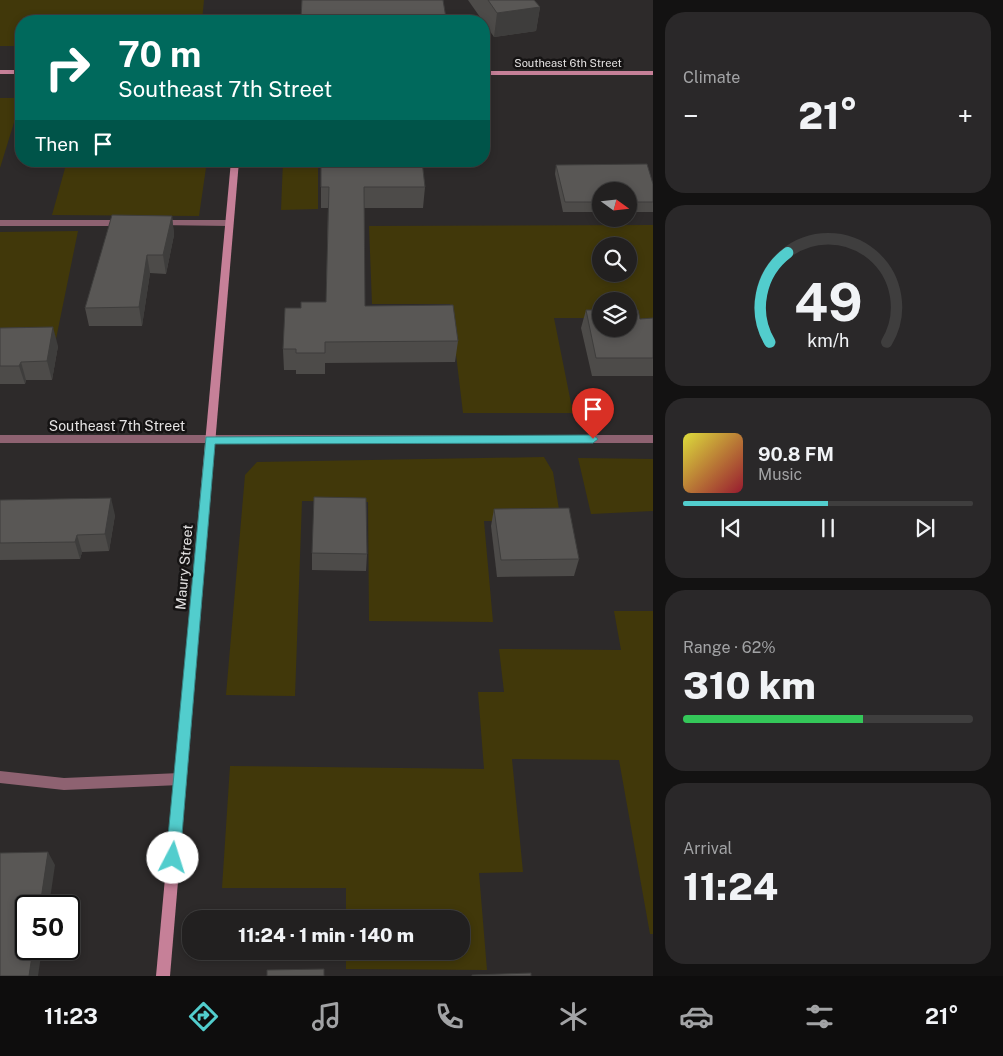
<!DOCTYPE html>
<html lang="en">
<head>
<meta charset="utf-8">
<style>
	:root { --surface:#222020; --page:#2a2829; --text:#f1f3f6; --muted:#a2a3a5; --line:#3f3e3e; --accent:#52cdcd }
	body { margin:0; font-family:"Public Sans",sans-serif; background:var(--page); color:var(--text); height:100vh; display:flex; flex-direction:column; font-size:19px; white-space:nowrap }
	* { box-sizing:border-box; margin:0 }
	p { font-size:16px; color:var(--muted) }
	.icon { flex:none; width:28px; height:28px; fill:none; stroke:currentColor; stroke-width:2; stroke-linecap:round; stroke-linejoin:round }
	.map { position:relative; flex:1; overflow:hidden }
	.side { display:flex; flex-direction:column; gap:12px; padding:12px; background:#131212; width:350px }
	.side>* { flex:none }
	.top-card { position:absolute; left:15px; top:15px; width:475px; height:152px; border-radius:20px; box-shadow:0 2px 8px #0003,0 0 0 1px var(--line); background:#00695c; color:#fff; overflow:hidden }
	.needle { width:32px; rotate:105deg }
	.fabs { position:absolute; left:592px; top:182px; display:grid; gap:10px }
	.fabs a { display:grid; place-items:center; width:45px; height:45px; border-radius:50%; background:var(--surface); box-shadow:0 2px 8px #0003,0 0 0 1px var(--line); font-size:25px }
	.speed { position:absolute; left:15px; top:895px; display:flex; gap:10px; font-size:25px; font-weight:700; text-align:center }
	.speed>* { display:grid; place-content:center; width:65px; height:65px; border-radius:50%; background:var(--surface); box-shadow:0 2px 8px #0003,0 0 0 1px var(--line); line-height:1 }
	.speed .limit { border:2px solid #111; border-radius:8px; background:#fff; color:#111 }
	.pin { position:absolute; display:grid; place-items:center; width:42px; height:42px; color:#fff; margin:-51px -21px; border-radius:50% 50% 50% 0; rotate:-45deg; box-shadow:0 0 5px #0007 }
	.pin .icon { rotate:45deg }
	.me { position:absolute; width:55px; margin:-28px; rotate:5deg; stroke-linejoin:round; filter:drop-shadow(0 0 4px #0008) }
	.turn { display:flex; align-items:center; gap:18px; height:105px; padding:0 20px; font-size:22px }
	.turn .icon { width:65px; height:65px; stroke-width:2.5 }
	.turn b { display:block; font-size:35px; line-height:42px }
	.then { display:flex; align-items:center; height:48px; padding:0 20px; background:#0003; gap:10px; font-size:19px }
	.big { font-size:38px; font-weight:800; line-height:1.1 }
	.side .tile { flex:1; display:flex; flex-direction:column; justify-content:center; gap:8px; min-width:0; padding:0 18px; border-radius:20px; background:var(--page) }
	.side .dial { align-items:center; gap:0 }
	.dial svg { height:130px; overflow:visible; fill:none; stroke:var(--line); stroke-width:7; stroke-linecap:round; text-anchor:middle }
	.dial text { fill:var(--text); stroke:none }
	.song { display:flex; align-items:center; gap:15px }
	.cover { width:60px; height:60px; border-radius:8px; background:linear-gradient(135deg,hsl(60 70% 55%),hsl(350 70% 35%)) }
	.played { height:5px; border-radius:2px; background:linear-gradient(90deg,var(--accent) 50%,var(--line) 50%) }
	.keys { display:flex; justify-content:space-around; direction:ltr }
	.heat { display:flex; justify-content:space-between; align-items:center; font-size:28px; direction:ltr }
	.charge { height:8px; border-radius:4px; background:linear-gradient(90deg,#34c759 62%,var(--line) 0) }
	.trip { position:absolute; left:182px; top:910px; width:288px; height:50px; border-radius:20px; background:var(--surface); box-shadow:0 2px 8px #0003,0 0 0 1px var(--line); font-weight:800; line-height:50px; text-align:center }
	.dock { display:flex; height:80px; justify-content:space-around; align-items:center; background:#0e0d0d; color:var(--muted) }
	.dock .icon { width:35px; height:35px }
	.dock .selected { color:var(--accent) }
	.dock b { font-size:22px; color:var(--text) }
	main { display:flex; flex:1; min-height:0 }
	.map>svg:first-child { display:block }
	.green { fill:#41380a; fill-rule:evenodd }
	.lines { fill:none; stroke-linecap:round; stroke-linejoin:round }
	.service { fill:#8e6271; fill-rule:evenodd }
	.minor { fill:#8e6271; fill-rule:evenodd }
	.secondary { fill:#c68098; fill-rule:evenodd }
	.wall { fill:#4d4b49 }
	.shaded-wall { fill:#3e3d3c }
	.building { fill:#595755; stroke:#3e3d3c }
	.route { fill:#52cdcd; stroke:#358585 }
	.labels { text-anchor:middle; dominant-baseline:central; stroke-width:5; stroke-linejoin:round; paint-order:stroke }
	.far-street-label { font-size:11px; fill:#e5e3e3; stroke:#151313 }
	.street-label { font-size:14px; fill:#e5e3e3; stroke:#151313 }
</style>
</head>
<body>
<main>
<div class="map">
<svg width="653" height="976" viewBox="0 0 653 976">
	<rect width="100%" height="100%" fill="#2d2a2a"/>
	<g class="green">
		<path d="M 0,0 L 204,0 L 202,21 L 21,21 L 21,46 L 0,46 Z"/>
		<path d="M 0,98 L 21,98 L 21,100 L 0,168 Z"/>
		<path d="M 67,161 L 207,161 L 199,216 L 52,215 Z"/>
		<path d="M 283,161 L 318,161 L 318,209 L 281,210 Z"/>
		<path d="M 653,225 L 653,325 L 629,318 L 629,301 L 601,301 L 601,318 L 554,318 L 573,413 L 463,413 L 450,304 L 372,304 L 369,226 ZM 601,246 L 629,246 L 629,274 L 601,274 Z"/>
		<path d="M 78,231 L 56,339 L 0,339 L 0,232 Z"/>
		<path d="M 544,457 L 553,472 L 561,522 L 484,521 L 493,622 L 369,621 L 368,502 L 302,501 L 295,696 L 226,695 L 245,475 L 257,462 Z"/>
		<path d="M 578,458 L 653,459 L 653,511 L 591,514 Z"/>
		<path d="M 614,611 L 653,611 L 653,934 L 650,934 L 619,760 L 512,759 L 523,872 L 479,873 L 487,970 L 346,969 L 346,951 L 461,951 L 461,919 L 346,919 L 346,888 L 222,888 L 230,766 L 484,769 L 478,692 L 504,692 L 499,649 L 621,650 Z"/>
	</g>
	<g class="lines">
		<g class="service">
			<path d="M 0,220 L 123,220 L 127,223 L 123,226 L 0,226 Z"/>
			<path d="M 160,220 L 229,220 L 233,223 L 229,226 L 157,225 L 157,221 Z"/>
			<path d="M 0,771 L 64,778 L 180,773 L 184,775 L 186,779 L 184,783 L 180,785 L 64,790 L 0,783 Z"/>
		</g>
		<rect class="minor" x="0" y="435" width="653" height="8"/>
		<g class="secondary">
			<rect x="0" y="70" width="21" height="4"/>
			<rect x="484" y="71" width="169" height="4"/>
			<path d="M 231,161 L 239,161 L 170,976 L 156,976 Z"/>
		</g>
	</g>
	<g class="wall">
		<path d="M 302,0 L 446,18 L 446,21 L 301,21 Z"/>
		<path d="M 468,0 L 534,0 L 540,7 L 536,31 L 494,37 Z"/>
		<path d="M 321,161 L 425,187 L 423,208 L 364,208 L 365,306 L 458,341 L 455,362 L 325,363 L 325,374 L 296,374 L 296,370 L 284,370 L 283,349 L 301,308 L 326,302 L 328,208 L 321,208 Z"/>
		<path d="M 556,165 L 653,184 L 653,212 L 629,212 L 629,191 L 601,191 L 601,212 L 563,212 L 555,174 Z"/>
		<path d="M 172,216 L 174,235 L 166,274 L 150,273 L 142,326 L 89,326 L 85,308 Z"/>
		<path d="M 586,310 L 640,319 L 653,318 L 653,376 L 592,376 L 581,328 Z"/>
		<path d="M 0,328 L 58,346 L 52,380 L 26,380 L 25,384 L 0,384 Z"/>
		<path d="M 0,500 L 115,515 L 109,551 L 82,552 L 80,559 L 0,560 Z"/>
		<path d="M 494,509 L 579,559 L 574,576 L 497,577 L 491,526 Z"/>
		<path d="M 312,553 L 367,554 L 366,571 L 312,570 Z"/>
	</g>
	<g class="shaded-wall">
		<path d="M 540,7 L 536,31 L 494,37 L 497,13 Z"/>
		<path d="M 172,216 L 174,235 L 166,274 L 163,255 Z"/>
		<path d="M 147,255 L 150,273 L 142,326 L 139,307 Z"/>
		<path d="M 53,327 L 58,346 L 52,380 L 47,361 Z"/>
		<path d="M 21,362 L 26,380 L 25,384 L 19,366 Z"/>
		<path d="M 111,498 L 115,515 L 109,551 L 105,534 Z"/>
		<path d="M 77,535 L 82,552 L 80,559 L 75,542 Z"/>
		<path d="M 48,852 L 55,865 L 49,906 L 40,906 Z"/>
		<path d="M 33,949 L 42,949 L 38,976 L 29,976 Z"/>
	</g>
	<g class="building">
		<path d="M 302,0 L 443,0 L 446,18 L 301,18 Z"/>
		<path d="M 488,0 L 534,0 L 540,7 L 497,13 Z"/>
		<path d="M 321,161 L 422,161 L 425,187 L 364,187 L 365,306 L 453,305 L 458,341 L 325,342 L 325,353 L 296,353 L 296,349 L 283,349 L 285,308 L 301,308 L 301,302 L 326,302 L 329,187 L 321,187 Z"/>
		<path d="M 647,164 L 653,184 L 653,202 L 629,202 L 629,191 L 601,191 L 601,202 L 565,202 L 556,165 Z"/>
		<path d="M 112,215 L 172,216 L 163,255 L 147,255 L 139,307 L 85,308 Z"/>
		<path d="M 586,310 L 601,310 L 601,329 L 629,329 L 629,310 L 638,310 L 640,319 L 653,318 L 653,358 L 596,358 Z"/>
		<path d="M 53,327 L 47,361 L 21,362 L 19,366 L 0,366 L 0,328 Z"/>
		<path d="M 314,497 L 366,498 L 367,554 L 312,553 Z"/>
		<path d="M 111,498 L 105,534 L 77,535 L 75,542 L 0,543 L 0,500 Z"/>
		<path d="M 569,508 L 579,559 L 501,560 L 494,509 Z"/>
		<path d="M 48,852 L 40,906 L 26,906 L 26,949 L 33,949 L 29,976 L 0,976 L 0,853 Z"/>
		<path d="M 324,969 L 324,976 L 267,976 L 267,970 Z"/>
		<path d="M 531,973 L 531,976 L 472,976 L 472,975 Z"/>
	</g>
	<path class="route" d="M 593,435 L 598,439 L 593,443 L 215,444 L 180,858 L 178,863 L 173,865 L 168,863 L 166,858 L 206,437 Z"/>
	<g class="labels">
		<g class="far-street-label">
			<text x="568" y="63">Southeast 6th Street</text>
		</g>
		<g class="street-label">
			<text x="117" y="426">Southeast 7th Street</text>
			<text transform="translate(184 567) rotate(-85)">Maury Street</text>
		</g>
	</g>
</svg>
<div class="fabs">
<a><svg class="needle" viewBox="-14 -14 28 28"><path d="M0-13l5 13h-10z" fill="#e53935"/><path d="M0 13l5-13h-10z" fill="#a2a3a5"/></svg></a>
<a><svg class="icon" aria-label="search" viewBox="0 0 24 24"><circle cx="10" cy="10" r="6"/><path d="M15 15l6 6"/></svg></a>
<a><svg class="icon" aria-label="layers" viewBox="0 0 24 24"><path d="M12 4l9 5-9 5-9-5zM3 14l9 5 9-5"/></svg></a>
</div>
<div class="speed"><div class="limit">50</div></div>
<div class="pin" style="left:593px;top:439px;background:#d93025"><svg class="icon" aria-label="arrive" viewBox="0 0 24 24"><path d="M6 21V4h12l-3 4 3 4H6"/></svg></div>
<svg class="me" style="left:173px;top:858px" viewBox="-20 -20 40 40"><circle r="19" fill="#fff"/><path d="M0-13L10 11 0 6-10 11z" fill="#52cdcd"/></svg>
<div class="trip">11:24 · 1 min · 140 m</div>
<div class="top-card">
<div class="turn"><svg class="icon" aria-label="right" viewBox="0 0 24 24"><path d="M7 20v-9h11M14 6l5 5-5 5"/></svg><div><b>70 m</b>Southeast 7th Street</div></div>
<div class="then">Then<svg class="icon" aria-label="arrive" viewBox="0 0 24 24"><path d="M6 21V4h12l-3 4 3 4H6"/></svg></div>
</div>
</div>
<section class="side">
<div class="tile"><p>Climate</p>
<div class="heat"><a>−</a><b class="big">21°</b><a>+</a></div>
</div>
<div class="tile dial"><svg viewBox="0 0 100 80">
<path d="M14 69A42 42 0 1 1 86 69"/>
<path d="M14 69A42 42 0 0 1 25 14" stroke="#52cdcd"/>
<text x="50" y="56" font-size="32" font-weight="700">49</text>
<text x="50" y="72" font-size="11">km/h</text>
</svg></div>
<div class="tile">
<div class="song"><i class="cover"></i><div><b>90.8 FM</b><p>Music</p></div></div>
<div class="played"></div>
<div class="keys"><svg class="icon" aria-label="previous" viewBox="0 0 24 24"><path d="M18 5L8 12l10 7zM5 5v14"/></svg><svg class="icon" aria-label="pause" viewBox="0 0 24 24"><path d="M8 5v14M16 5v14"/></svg><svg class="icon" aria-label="next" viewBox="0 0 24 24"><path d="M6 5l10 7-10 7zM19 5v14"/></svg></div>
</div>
<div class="tile"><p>Range · 62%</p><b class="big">310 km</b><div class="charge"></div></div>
<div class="tile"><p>Arrival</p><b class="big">11:24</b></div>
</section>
</main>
<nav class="dock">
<b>11:23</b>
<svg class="icon selected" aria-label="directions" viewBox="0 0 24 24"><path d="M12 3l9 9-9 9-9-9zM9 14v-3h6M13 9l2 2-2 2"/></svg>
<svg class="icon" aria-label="music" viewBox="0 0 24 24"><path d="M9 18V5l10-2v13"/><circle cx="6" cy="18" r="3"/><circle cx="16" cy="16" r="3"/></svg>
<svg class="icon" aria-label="phone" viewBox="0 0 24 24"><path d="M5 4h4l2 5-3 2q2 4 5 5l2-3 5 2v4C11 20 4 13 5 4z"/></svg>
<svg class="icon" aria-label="climate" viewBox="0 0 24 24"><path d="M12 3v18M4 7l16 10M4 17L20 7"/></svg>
<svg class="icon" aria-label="car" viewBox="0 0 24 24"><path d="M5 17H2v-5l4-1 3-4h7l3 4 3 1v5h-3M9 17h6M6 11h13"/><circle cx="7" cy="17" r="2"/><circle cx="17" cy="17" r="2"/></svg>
<svg class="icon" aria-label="filters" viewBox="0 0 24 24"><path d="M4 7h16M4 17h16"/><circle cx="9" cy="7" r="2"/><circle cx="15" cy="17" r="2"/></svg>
<b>21°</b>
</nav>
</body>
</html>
